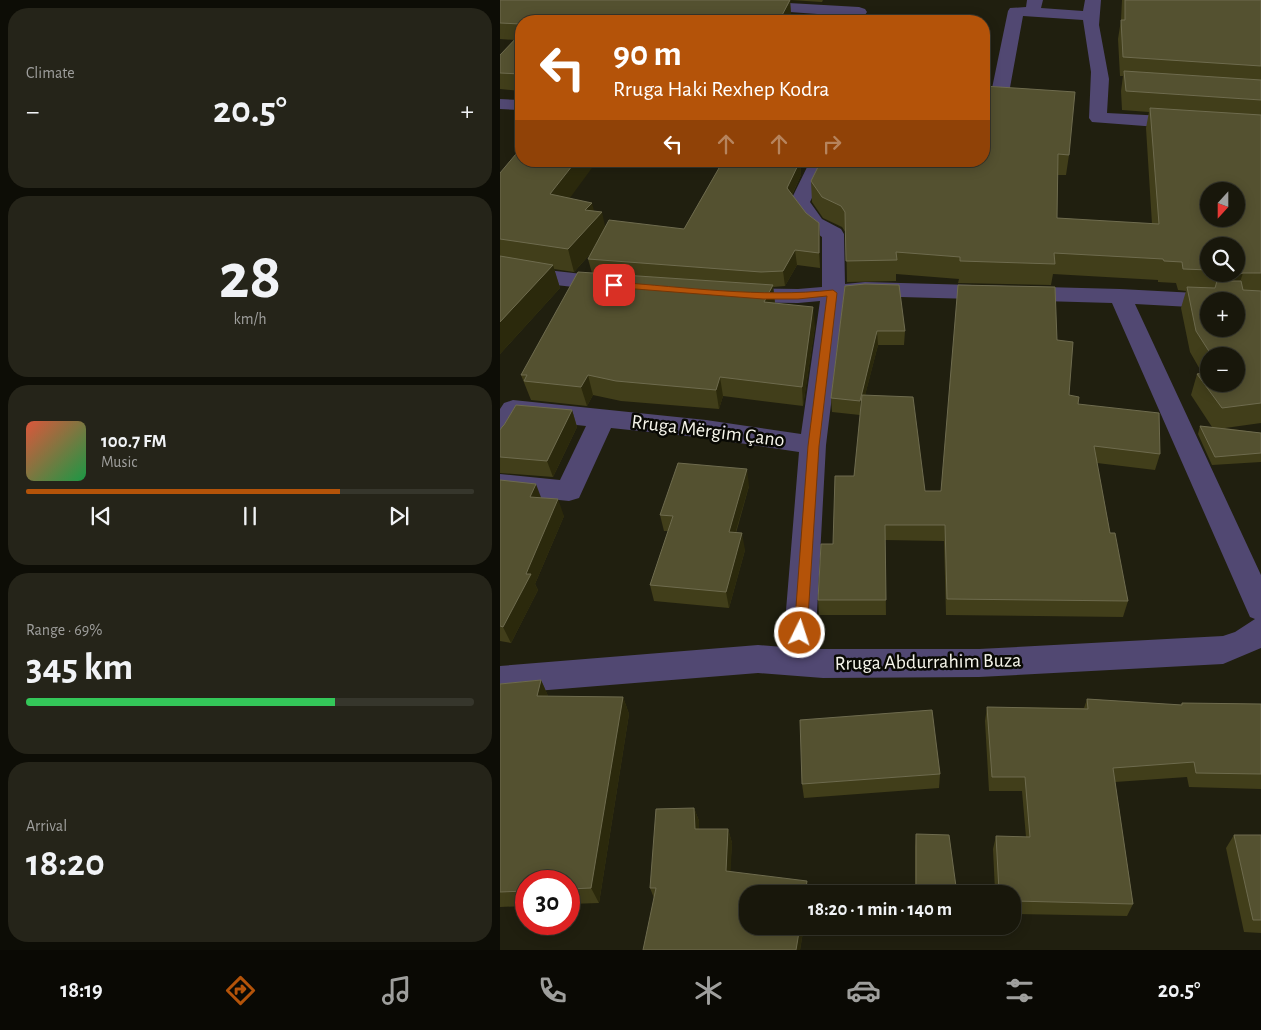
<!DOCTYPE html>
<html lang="en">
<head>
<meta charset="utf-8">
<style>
	:root { --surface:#18170b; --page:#252419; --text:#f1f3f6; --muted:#9f9f9d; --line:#36362c; --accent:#b45309 }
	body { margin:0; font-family:"Alegreya Sans",sans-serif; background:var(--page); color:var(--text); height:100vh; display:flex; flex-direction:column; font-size:19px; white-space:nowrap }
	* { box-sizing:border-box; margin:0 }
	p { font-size:16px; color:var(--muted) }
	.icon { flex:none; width:28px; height:28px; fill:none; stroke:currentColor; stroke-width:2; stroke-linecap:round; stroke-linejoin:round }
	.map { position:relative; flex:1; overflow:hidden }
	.panel { display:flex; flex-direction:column; gap:8px; padding:8px; background:#0d0d06; width:500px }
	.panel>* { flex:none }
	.hud { position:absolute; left:15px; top:15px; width:475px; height:152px; border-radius:20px; box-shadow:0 2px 12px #0003,0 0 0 1px var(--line); background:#b45309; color:#fff; overflow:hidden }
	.needle { width:32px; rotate:201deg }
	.buttons { position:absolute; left:700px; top:182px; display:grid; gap:10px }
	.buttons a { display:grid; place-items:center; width:45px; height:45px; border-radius:50%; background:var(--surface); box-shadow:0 2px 12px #0003,0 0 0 1px var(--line); font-size:25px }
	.speed { position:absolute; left:15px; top:870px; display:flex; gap:10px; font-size:25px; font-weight:700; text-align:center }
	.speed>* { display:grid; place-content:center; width:65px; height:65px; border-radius:50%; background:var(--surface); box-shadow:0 2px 12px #0003,0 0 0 1px var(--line); line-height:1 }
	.speed .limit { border:8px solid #d22; background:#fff; color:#111 }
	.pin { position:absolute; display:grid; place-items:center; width:42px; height:42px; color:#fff; margin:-21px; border-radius:10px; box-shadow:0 2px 8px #0006 }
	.me { position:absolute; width:55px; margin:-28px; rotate:4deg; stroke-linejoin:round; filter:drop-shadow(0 0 4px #0008) }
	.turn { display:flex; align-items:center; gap:18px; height:105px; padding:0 15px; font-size:22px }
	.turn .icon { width:65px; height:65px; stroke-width:2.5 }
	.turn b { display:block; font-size:35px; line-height:42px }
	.lanes { display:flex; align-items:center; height:48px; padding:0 15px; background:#0003; justify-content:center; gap:25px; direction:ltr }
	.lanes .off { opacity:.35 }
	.big { font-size:38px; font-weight:600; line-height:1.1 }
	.panel .card { flex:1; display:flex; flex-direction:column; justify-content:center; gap:8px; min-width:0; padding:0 18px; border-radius:20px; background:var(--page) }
	.panel .dial { align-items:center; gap:0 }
	.dial b { font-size:65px; line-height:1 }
	.song { display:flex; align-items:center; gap:15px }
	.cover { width:60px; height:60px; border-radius:8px; background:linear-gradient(135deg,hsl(10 70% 55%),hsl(140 70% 35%)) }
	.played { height:5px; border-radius:2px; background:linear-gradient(90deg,var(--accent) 70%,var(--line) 70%) }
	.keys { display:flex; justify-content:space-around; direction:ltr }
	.heat { display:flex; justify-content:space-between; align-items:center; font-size:28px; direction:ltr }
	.charge { height:8px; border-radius:4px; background:linear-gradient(90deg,#34c759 69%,var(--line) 0) }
	.trip { position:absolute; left:239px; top:885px; width:282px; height:50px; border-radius:20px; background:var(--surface); box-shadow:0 2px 12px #0003,0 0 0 1px var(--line); font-weight:600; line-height:50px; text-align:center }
	.tab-bar { display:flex; height:80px; justify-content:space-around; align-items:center; background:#0a0904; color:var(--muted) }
	.tab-bar .icon { width:35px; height:35px }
	.tab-bar .current { color:var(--accent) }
	.tab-bar b { font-size:22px; color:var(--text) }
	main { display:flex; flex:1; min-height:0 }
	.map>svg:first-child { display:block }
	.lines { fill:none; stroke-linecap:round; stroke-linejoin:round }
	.minor { fill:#514872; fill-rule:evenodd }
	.wall { fill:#413e1a; fill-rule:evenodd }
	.shaded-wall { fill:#2b290c }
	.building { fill:#545130; stroke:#6e6b4e; fill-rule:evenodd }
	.route { fill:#b45309; stroke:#753606 }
	.labels { text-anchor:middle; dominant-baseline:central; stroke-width:5; stroke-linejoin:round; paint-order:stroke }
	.street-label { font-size:20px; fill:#f6f5eb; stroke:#090904 }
</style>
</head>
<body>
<main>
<section class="panel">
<div class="card"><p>Climate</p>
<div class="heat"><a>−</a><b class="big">20.5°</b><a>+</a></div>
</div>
<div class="card dial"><b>28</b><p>km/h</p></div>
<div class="card">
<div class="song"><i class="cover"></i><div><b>100.7 FM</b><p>Music</p></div></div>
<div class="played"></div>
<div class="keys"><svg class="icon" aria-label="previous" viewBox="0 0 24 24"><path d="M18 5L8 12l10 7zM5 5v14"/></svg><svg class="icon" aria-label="pause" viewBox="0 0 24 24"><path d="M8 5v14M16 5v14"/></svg><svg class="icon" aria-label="next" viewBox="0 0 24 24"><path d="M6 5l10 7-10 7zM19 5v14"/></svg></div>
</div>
<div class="card"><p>Range · 69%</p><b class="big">345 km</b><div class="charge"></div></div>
<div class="card"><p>Arrival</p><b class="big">18:20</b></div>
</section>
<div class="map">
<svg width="761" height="950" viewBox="0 0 761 950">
	<rect width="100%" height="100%" fill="#201f0f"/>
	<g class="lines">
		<g class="minor">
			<path d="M 527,0 L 543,0 L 541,8 L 583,11 L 585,0 L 601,0 L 599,25 L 609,79 L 607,113 L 684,117 L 691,119 L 693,123 L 691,127 L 684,129 L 592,122 L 589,118 L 591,72 L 583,20 L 523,16 L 509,93 L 506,97 L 500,98 L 494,97 L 491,93 L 508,11 L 510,8 L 526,7 Z"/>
			<path d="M 254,1 L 359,7 L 365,9 L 367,12 L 365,15 L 359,17 L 249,9 L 246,6 L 249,3 Z"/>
			<path d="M 0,99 L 21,100 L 21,110 L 0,109 Z"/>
			<path d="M 310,161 L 329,162 L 310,202 L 322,219 L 341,229 L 344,234 L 345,284 L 365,282 L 620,289 L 715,294 L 723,296 L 726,301 L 709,301 L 709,308 L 635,304 L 761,575 L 761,648 L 723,664 L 479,677 L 323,678 L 258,673 L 0,694 L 0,666 L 258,645 L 283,647 L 299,452 L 206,438 L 111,428 L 79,498 L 69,501 L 0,494 L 0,474 L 60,480 L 86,426 L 21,419 L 9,441 L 0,443 L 0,409 L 4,403 L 13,400 L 206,420 L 301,434 L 320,301 L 298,303 L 237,302 L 229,300 L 226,295 L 229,290 L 237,288 L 298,289 L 322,287 L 322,237 L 308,227 L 290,202 ZM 365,296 L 612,303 L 746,608 L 750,617 L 755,619 L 735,632 L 723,636 L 479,649 L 315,649 L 326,445 L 344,298 Z"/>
			<path d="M 0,262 L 29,268 L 109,277 L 117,279 L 120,284 L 117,289 L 109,291 L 29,282 L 0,276 Z"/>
		</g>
	</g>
	<g class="wall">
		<path d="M 0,0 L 323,0 L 322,2 L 290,0 L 291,15 L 288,21 L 21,21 L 21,91 L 0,89 L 0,55 L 15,40 L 0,39 Z"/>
		<path d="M 622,0 L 761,0 L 761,423 L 725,428 L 761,433 L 761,462 L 712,465 L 698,434 L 700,426 L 712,427 L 691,395 L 697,374 L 702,373 L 690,352 L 681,308 L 686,291 L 678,290 L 676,283 L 658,282 L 658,280 L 553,274 L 551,285 L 458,283 L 459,279 L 396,274 L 396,281 L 347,282 L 346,233 L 342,227 L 323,218 L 312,202 L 311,181 L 484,161 L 484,86 L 569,155 L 566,175 L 557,175 L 557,218 L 652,224 L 646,128 L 649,112 L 622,110 L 621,91 L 623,76 L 620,76 L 618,39 L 621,20 ZM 709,246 L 736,274 L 709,274 ZM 709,356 L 736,356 L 709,384 Z"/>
		<path d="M 223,161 L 300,161 L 301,175 L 292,195 L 320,238 L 320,268 L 297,265 L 285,286 L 273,287 L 275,303 L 315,326 L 303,406 L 223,396 L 219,409 L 121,401 L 93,395 L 87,406 L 31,400 L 21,375 L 92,273 L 88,259 L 91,253 L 74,272 L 54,269 L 60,288 L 0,354 L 0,173 L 70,198 L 94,211 L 106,227 L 184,229 Z"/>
		<path d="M 345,286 L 405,331 L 404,345 L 378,345 L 365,395 L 425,491 L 441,491 L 557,340 L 569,395 L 578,404 L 660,454 L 655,470 L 597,463 L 610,533 L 628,601 L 623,617 L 446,615 L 444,541 L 385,540 L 386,615 L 319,615 L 318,600 L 333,544 L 354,476 L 361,410 L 360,415 L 332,412 L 331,398 Z"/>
		<path d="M 72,410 L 77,427 L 53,477 L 0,473 L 0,430 Z"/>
		<path d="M 0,480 L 41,498 L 64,516 L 35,584 L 38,590 L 11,643 L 0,641 Z"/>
		<path d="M 249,486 L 236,533 L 245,550 L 229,608 L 154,601 L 150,585 L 168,531 L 164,531 L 160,515 Z"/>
		<path d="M 41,680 L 48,696 L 123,697 L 129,714 L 99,903 L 69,904 L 69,881 L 26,881 L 26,906 L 0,907 L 0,684 Z"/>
		<path d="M 587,699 L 681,705 L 682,703 L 761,704 L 761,789 L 689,787 L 687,777 L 615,782 L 633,904 L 627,916 L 515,914 L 515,921 L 512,933 L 411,932 L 411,926 L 512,926 L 512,894 L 495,891 L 493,849 L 496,836 L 526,837 L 522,791 L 489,791 L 485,721 L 487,707 L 584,708 Z"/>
		<path d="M 440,774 L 439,788 L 304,798 L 302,784 Z"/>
		<path d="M 194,808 L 199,821 L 199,829 L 228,829 L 232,843 L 230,871 L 248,926 L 304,926 L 300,950 L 154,898 L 150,888 Z"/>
		<path d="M 416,834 L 457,894 L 415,894 L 415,847 Z"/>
		<path d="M 734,835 L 761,835 L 761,933 L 744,932 L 726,848 Z"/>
	</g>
	<g class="shaded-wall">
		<path d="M 290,0 L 291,15 L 288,21 L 279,21 Z"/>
		<path d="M 76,161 L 97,161 L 56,217 L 50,194 Z"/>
		<path d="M 300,161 L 301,175 L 288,203 L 287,188 Z"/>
		<path d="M 92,203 L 96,219 L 102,212 L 107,235 L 74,272 L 68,249 L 85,210 Z"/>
		<path d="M 319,223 L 320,238 L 320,268 L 319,253 Z"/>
		<path d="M 295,250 L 297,265 L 285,286 L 283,271 Z"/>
		<path d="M 53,265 L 60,288 L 0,354 L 0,322 Z"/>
		<path d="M 743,273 L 736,294 L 726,297 L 733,276 Z"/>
		<path d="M 273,285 L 275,304 L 264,302 Z"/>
		<path d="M 313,307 L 315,326 L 303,406 L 302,387 Z"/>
		<path d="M 377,331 L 378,345 L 360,415 L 360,401 Z"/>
		<path d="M 88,375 L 93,395 L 87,406 L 81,387 Z"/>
		<path d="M 220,377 L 223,396 L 219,409 L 216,390 Z"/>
		<path d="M 72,410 L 77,427 L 53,477 L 47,461 Z"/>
		<path d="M 247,469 L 249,486 L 231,548 L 229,532 Z"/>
		<path d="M 36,484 L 42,500 L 30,497 Z"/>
		<path d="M 58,499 L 64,516 L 35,584 L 38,590 L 11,643 L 3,627 Z"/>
		<path d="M 242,533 L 245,550 L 229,608 L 226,592 Z"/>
		<path d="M 41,680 L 49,698 L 37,696 Z"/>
		<path d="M 123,697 L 129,714 L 99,903 L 91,888 Z"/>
		<path d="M 194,808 L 199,821 L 199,842 L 195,829 Z"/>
		<path d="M 228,829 L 232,843 L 230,883 L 226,871 Z"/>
		<path d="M 307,881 L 309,894 L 305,894 Z"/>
		<path d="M 300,926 L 304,926 L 300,950 L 296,950 Z"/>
	</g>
	<g class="building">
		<path d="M 0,0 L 290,0 L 279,21 L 21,21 L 21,24 L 0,23 Z"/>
		<path d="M 625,0 L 761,0 L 761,66 L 623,57 L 621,20 L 625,20 Z"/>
		<path d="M 21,33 L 21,74 L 0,73 L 0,55 Z"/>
		<path d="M 624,71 L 761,80 L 761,100 L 626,91 Z"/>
		<path d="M 484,86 L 575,92 L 569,155 L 558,154 L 557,218 L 659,224 L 650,108 L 761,115 L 761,273 L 743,273 L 733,276 L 731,274 L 736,274 L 736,246 L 709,246 L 709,270 L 683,269 L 682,262 L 664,261 L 663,259 L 554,253 L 555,264 L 460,261 L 460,257 L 396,252 L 397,260 L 346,261 L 345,212 L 341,206 L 322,197 L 311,181 L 321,161 L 484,161 ZM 709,191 L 736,191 L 736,219 L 709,219 Z"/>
		<path d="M 21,148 L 21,161 L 76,161 L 50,194 L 92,203 L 85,210 L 102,212 L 68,249 L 0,239 L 0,173 Z"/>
		<path d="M 223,161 L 300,161 L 287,188 L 306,213 L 319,223 L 319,253 L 295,250 L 283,271 L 261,272 L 88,259 L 109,220 L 184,229 Z"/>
		<path d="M 0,256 L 53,265 L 0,322 Z"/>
		<path d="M 78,272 L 273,285 L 264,302 L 313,307 L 302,387 L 220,377 L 216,390 L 116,381 L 88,375 L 81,387 L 24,381 L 27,375 L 21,375 Z"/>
		<path d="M 717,281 L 741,281 L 743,290 L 761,291 L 761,403 L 722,408 L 697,374 L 709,372 L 709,384 L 736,384 L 736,356 L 712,356 L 696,331 L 687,287 L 715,288 ZM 709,301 L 736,301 L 736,329 L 709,329 Z"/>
		<path d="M 365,284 L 399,285 L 405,331 L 377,331 L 360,401 L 331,398 L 345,286 Z"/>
		<path d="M 458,285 L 555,287 L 557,340 L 573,342 L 569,395 L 579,397 L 578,404 L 659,413 L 660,454 L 594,446 L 610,533 L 615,533 L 628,601 L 447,599 L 445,525 L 385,525 L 386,600 L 318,600 L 321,544 L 333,544 L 335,476 L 354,476 L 362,395 L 413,397 L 425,491 L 441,491 Z"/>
		<path d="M 16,405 L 72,410 L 47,461 L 0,457 L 0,430 L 2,427 L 4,425 Z"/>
		<path d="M 700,426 L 761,433 L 761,453 L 715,457 Z"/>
		<path d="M 178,463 L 247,469 L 229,532 L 242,533 L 226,592 L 150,585 L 173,516 L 160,515 Z"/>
		<path d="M 0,480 L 36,484 L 30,497 L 58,499 L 26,574 L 31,574 L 3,627 L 0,626 Z"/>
		<path d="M 41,680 L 37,696 L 123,697 L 91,888 L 69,889 L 69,881 L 26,881 L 26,891 L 0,892 L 0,684 Z"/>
		<path d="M 587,699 L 682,705 L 682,703 L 761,704 L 761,774 L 696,773 L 694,762 L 613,768 L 633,904 L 514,901 L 515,921 L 512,921 L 512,894 L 469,894 L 499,891 L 496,836 L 530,837 L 525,777 L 492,777 L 487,707 L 588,709 Z"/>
		<path d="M 432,710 L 440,774 L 302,784 L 300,720 Z"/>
		<path d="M 194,808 L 195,829 L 228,829 L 226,871 L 307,881 L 305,894 L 248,894 L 248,926 L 300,926 L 296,950 L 143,950 L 156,888 L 150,888 L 156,809 Z"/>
		<path d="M 416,834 L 449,835 L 457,894 L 416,894 Z"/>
		<path d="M 734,835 L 761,835 L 761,920 L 753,920 Z"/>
	</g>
	<path class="route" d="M 114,282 C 186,287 260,298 333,290 L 337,293 L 319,446 L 307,633 L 305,637 L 300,638 L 296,637 L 294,633 L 308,446 L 327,296 L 298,299 L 263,299 L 110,287 L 110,283 Z"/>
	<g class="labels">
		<g class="street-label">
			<text transform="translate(208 431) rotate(7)">Rruga Mërgim Çano</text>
			<text transform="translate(428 662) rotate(-1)">Rruga Abdurrahim Buza</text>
		</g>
	</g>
</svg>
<div class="buttons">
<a><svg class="needle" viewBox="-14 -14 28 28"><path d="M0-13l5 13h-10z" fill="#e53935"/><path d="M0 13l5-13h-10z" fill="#9f9f9d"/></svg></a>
<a><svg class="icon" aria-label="search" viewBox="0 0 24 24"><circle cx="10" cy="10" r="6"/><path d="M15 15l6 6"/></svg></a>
<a>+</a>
<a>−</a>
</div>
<div class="speed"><div class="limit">30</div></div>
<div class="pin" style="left:114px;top:285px;background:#d93025"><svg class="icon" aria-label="arrive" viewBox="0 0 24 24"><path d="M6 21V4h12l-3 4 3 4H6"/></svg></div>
<svg class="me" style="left:300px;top:633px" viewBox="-20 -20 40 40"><circle r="17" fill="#b45309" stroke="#fff" stroke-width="3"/><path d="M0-11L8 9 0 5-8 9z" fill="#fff"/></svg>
<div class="trip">18:20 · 1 min · 140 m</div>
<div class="hud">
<div class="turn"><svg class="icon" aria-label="left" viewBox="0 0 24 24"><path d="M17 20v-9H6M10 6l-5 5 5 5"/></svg><div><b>90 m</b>Rruga Haki Rexhep Kodra</div></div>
<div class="lanes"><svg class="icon" aria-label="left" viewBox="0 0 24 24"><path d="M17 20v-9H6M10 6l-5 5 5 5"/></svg><svg class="icon off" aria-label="ahead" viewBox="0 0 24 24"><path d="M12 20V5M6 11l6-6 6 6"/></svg><svg class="icon off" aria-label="ahead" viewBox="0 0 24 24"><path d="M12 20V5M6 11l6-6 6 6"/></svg><svg class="icon off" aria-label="right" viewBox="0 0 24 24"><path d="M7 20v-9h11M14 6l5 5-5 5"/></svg></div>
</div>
</div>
</main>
<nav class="tab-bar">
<b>18:19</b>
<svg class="icon current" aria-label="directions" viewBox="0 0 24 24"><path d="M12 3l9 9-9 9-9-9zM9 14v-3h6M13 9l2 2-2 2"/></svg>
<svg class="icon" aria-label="music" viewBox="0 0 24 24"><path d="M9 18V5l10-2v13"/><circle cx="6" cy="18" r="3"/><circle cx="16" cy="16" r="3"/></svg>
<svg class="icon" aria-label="phone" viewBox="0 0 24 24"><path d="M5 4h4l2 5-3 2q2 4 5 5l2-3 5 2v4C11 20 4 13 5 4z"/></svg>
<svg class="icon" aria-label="climate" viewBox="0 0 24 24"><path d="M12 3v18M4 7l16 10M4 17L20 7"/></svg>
<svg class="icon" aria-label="car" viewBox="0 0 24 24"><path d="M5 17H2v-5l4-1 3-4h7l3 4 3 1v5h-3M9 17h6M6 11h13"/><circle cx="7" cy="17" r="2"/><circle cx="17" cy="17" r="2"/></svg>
<svg class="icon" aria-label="filters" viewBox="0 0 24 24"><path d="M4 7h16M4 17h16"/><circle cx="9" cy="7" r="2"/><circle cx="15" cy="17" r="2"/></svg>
<b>20.5°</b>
</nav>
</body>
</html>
